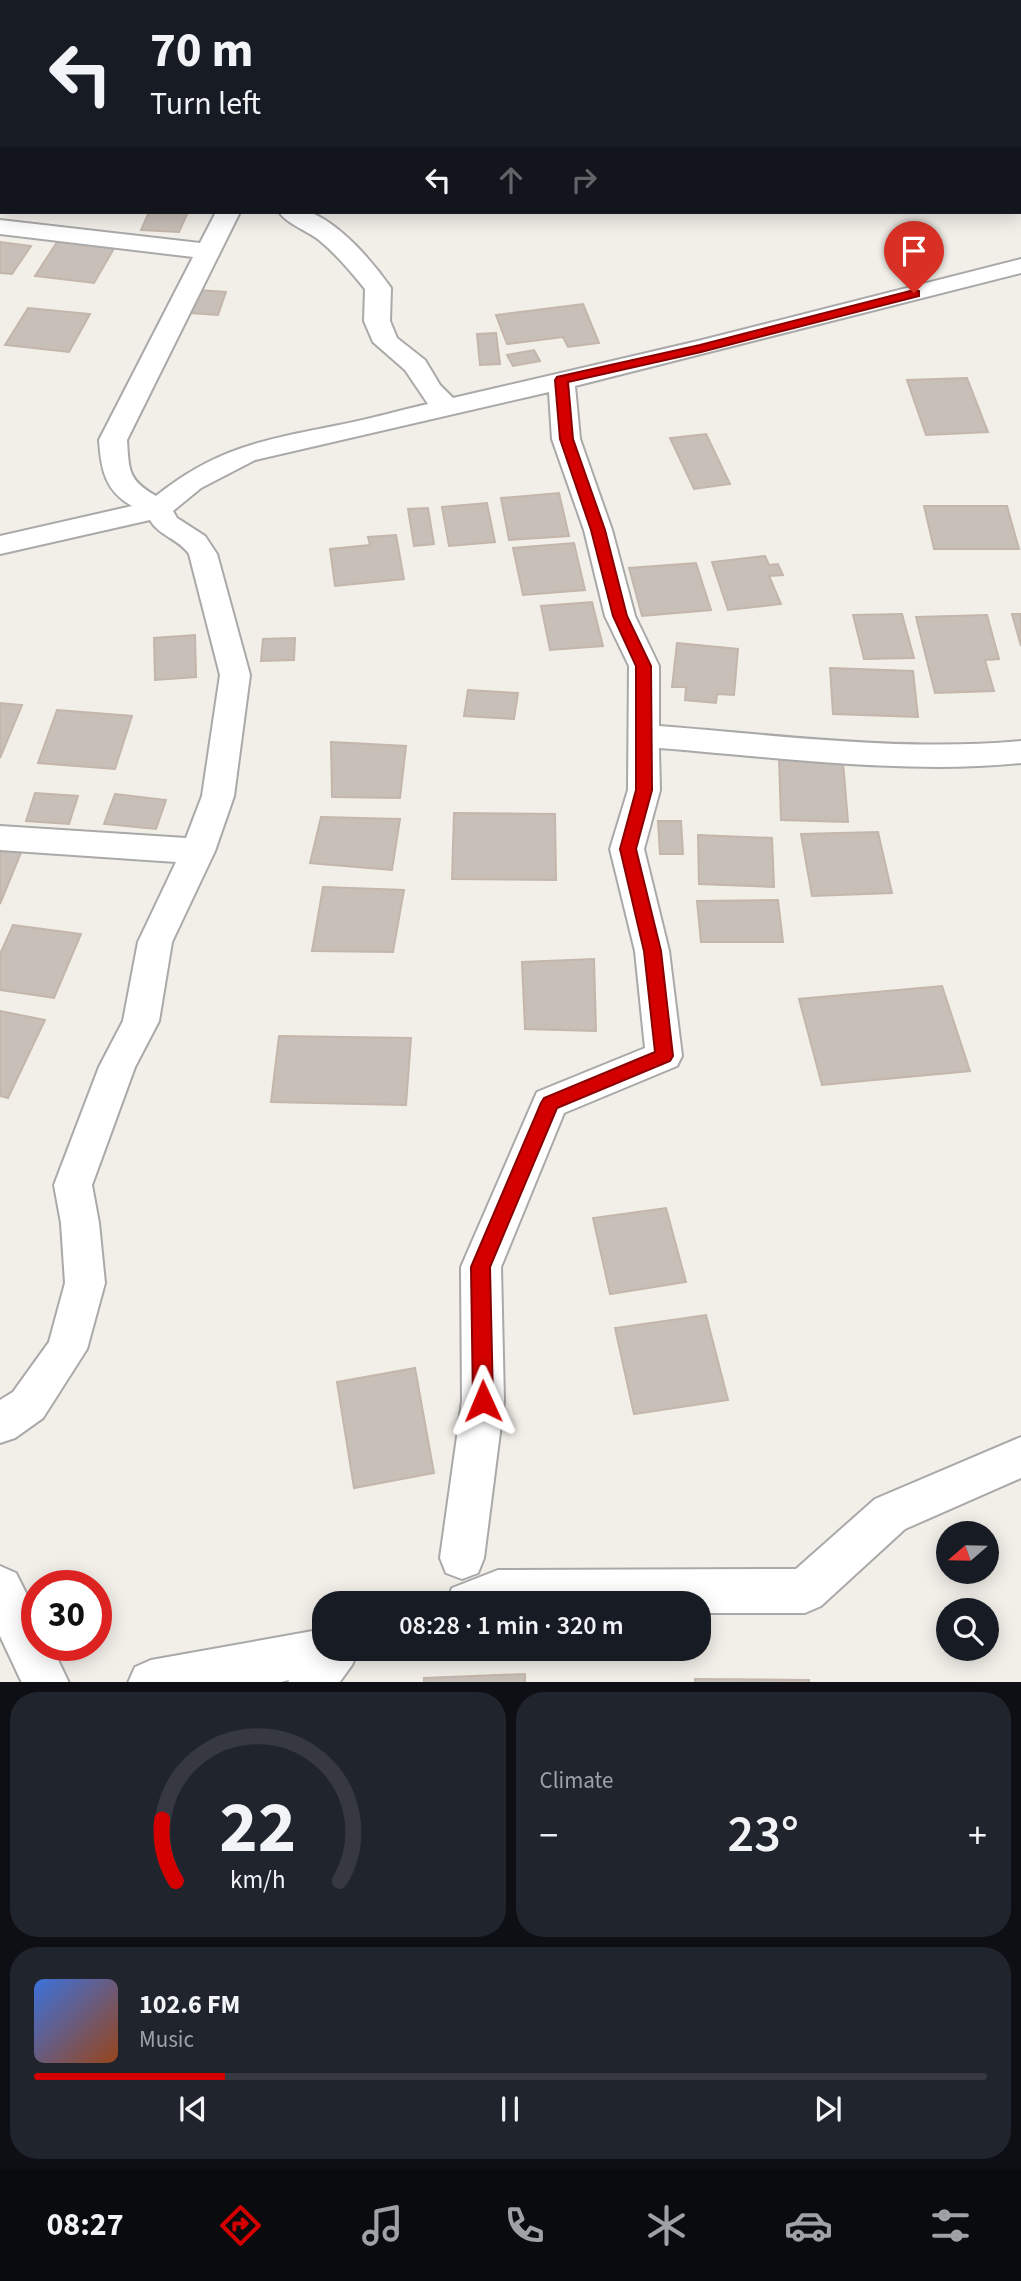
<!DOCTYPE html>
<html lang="en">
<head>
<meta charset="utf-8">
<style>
	:root { --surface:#171b24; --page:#20242c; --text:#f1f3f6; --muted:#9ea1a6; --line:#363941; --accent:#d40000 }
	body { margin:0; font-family:"Source Sans 3",sans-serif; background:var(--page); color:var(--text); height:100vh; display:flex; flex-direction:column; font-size:26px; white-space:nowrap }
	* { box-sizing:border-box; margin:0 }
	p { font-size:23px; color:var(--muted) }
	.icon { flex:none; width:38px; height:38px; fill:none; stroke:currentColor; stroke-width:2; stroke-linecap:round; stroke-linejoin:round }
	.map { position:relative; height:1682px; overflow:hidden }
	.drawer { display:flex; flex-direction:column; gap:10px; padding:10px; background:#0d0f14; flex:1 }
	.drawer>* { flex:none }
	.guide { position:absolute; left:0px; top:0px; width:1022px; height:214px; box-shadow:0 4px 18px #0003; background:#171b24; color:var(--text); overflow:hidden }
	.needle { width:46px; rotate:250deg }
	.buttons { position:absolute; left:936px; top:1521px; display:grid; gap:14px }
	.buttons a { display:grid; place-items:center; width:63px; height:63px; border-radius:50%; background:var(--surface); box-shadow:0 4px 18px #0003; font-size:35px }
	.speed { position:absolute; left:21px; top:1570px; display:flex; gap:14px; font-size:35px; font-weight:700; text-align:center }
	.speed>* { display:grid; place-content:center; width:91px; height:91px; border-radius:50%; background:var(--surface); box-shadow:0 4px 18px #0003; line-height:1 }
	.speed .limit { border:10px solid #d22; background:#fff; color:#111 }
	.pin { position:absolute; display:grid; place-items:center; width:60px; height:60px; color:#fff; margin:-72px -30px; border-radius:50% 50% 50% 0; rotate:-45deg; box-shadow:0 0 7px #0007 }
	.pin .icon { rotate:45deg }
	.me { position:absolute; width:77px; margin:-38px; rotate:359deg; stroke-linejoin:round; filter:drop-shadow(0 0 5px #0008) }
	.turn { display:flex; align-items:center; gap:24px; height:147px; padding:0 35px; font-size:32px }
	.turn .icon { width:91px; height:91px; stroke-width:2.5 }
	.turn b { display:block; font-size:49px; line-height:60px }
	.lanes { display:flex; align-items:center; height:66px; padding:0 35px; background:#0003; justify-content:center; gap:35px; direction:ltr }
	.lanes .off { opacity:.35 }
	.big { font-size:52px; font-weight:600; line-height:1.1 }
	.drawer .tile { flex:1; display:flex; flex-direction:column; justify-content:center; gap:10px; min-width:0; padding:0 24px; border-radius:28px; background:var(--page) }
	.drawer .dial { align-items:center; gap:0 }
	.dial svg { height:182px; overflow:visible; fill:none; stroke:var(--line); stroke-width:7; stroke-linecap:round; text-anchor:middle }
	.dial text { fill:var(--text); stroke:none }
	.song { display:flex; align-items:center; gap:21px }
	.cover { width:84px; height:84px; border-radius:10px; background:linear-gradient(135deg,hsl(220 70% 55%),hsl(20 70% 35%)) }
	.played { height:7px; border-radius:4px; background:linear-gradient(90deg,var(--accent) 20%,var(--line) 20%) }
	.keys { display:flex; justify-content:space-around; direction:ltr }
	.heat { display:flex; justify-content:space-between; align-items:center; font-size:38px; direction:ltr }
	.drawer .tiles { flex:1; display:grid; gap:10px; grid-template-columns:1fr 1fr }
	.tile:last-child { grid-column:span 2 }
	.trip { position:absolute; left:312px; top:1591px; width:399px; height:70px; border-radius:28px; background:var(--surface); box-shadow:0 4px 18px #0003; font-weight:600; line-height:70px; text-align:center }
	.dock { display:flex; height:112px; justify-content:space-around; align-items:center; background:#090b0e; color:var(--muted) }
	.dock .icon { width:49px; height:49px }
	.dock .on { color:var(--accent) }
	.dock b { font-size:32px; color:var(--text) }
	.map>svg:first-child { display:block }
	.building { fill:#c7bfb8; stroke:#c4b6ab; stroke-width:2 }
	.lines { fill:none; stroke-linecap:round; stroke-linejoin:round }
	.minor-casing { stroke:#a9a9a9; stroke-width:4 }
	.minor { fill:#fff; fill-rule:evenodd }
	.route { fill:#d40000; stroke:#8a0000; stroke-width:2 }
</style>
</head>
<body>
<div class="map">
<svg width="1021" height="1683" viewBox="0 0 1021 1683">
	<rect width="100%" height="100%" fill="#f2efe9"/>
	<g class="building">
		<rect x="610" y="0" width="98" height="2"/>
		<path d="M 149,212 L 188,212 L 179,232 L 141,230 Z"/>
		<path d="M 59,239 L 116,245 L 94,283 L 35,276 Z"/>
		<path d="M 0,242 L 31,246 L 12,274 L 0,273 Z"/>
		<path d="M 198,290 L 226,292 L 218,315 L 190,313 Z"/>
		<path d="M 583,304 L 599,343 L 568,347 L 563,337 L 507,344 L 496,315 Z"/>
		<path d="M 28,308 L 90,314 L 69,352 L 5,345 Z"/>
		<path d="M 496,333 L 500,364 L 480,365 L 477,334 Z"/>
		<path d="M 534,350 L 540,361 L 513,366 L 507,355 Z"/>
		<path d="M 967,378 L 988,432 L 926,435 L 907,380 Z"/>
		<path d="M 706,434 L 730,484 L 694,489 L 670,438 Z"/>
		<path d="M 559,493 L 569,536 L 509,540 L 501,498 Z"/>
		<path d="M 487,503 L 495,542 L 449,546 L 442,507 Z"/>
		<path d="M 924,506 L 1007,506 L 1019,549 L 934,549 Z"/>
		<path d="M 428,508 L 434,544 L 414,546 L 408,509 Z"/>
		<path d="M 396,535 L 404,579 L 335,586 L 330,549 L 370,545 L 368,537 Z"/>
		<path d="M 574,543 L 585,590 L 523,595 L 513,548 Z"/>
		<path d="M 765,556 L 769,565 L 778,564 L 783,575 L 769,576 L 781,604 L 728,610 L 712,562 Z"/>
		<path d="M 696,563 L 711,610 L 642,616 L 629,568 Z"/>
		<path d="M 592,602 L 603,646 L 550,650 L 541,606 Z"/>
		<path d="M 902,614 L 914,658 L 864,659 L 853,615 Z"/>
		<path d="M 1012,614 L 1021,614 L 1021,646 Z"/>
		<path d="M 987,615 L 999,659 L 985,660 L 994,691 L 935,693 L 916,617 Z"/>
		<path d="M 195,635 L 196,677 L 155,680 L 154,638 Z"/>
		<path d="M 295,638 L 294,660 L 261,661 L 263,639 Z"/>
		<path d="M 677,643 L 738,649 L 734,695 L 717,694 L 716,703 L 685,700 L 686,687 L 672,687 Z"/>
		<path d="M 830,668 L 913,671 L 918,717 L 833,714 Z"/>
		<path d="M 468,690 L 518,693 L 514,719 L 464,716 Z"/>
		<path d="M 0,703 L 22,705 L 0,758 Z"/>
		<path d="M 57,710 L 132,716 L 115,769 L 38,763 Z"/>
		<path d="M 331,742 L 406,746 L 400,798 L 332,797 Z"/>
		<path d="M 779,759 L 843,762 L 848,822 L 781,820 Z"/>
		<path d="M 35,793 L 78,796 L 69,824 L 26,821 Z"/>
		<path d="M 115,794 L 166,800 L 156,829 L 104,824 Z"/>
		<path d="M 454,813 L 555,814 L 556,880 L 452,879 Z"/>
		<path d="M 321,817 L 400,819 L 392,870 L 310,863 Z"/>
		<path d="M 658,821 L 681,821 L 683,854 L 660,854 Z"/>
		<path d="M 878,832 L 892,893 L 812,896 L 801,834 Z"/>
		<path d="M 698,835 L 772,838 L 774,887 L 699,884 Z"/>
		<path d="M 0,847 L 22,850 L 0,904 Z"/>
		<path d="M 323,887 L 404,890 L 393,952 L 312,951 Z"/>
		<path d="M 778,900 L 783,942 L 701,942 L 697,901 Z"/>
		<path d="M 13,925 L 81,934 L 54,998 L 0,990 L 0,954 Z"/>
		<path d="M 594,959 L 596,1031 L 525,1029 L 522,962 Z"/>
		<path d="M 942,986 L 970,1071 L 822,1085 L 799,999 Z"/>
		<path d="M 0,1011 L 45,1020 L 8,1098 L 0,1096 Z"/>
		<path d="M 279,1036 L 411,1038 L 406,1105 L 271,1102 Z"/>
		<path d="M 666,1208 L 686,1282 L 610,1294 L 593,1218 Z"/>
		<path d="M 706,1315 L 728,1400 L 634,1414 L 615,1328 Z"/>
		<path d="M 415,1368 L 434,1473 L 354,1488 L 337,1382 Z"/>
		<path d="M 525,1674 L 525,1683 L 424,1683 L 424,1678 Z"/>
		<path d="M 695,1679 L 809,1680 L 809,1683 L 695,1683 Z"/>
	</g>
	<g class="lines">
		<defs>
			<g id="minor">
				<path d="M 351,0 L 371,0 L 350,2 Z"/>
				<path d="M 806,0 L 827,0 L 805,2 Z"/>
				<path d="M 0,61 L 2,61 L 0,75 Z"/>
				<rect x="1020" y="99" width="1" height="14"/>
				<path d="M 216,212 L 240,212 L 127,440 C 129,471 128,480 156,496 C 215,449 262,440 334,426 C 366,420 397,411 428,404 L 405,370 L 373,342 L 364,321 L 365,289 C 351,272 337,255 319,240 C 308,231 287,224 279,212 C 289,212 303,209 312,213 C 342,226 372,261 391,288 L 390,321 L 397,338 L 425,360 L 440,385 L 453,398 L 698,341 L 1021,259 L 1021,273 L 575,386 L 580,439 L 612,530 L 635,616 L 659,666 L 659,726 C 775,735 906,752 1021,741 L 1021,763 C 906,775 775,757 659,748 L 660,790 L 644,849 L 669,951 L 682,1056 L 677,1066 L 564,1113 L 501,1267 L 504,1401 L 484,1558 L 478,1573 L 462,1579 L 446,1573 L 440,1558 L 462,1401 L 461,1267 L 537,1092 L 645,1048 L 635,951 L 610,849 L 628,790 L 629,666 L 605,616 L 584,530 L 552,439 L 549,392 L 255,460 L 201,488 L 173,511 L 177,518 L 205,536 L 217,554 L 250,675 L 234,796 L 215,851 L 172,942 L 159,1021 L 135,1067 L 92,1185 L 99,1223 L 105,1283 L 87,1349 L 43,1418 L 15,1438 L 0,1443 L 0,1400 L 13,1392 L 49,1342 L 65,1283 L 61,1223 L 54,1185 L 99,1067 L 123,1021 L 138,942 L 176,862 L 0,850 L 0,826 L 186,838 L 202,796 L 220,675 L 189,554 C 179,539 159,536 150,520 L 0,554 L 0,536 L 132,506 C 105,491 101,469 99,440 L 193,257 L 0,234 L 0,220 L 200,243 Z"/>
				<path d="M 1021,1437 L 1021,1478 L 905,1529 L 821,1606 L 805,1613 L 698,1613 L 698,1603 L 446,1603 L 452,1588 L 498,1570 L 796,1569 L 875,1499 Z"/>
				<path d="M 0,1566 L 16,1573 L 37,1615 L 37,1645 L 51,1645 L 69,1683 L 22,1683 L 0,1636 Z"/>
				<path d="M 324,1629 L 324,1648 L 359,1649 L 352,1665 L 339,1683 L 288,1683 L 289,1680 L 277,1683 L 128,1683 L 135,1667 L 151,1660 Z"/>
			</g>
		</defs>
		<use href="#minor" class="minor-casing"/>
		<use href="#minor" class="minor"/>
	</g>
	<path class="route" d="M 914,290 L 919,291 L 919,296 L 701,352 L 568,382 L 573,439 L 605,530 L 627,616 L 651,666 L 652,790 L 636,849 L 661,951 L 673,1056 L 670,1061 L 557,1108 L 490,1267 L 493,1401 L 490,1408 L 483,1410 L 476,1408 L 473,1401 L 471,1267 L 541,1103 L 544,1098 L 655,1052 L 644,951 L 620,849 L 636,790 L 636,666 L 613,616 L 591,530 L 560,439 L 555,380 L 557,377 L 700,345 Z"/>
</svg>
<div class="buttons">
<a><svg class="needle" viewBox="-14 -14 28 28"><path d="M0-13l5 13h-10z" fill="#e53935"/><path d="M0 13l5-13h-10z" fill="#9ea1a6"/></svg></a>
<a><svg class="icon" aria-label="search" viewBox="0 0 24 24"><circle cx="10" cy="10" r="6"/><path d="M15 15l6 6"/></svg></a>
</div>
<div class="speed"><div class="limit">30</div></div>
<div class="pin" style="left:914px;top:293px;background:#d93025"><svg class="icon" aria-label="arrive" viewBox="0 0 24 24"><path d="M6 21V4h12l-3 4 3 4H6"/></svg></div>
<svg class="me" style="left:483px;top:1401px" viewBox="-20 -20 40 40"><path d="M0-17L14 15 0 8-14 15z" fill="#d40000" stroke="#fff" stroke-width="4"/></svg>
<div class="trip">08:28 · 1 min · 320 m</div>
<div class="guide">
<div class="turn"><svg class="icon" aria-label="left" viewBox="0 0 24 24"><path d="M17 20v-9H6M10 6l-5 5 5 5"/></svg><div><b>70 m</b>Turn left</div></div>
<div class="lanes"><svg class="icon" aria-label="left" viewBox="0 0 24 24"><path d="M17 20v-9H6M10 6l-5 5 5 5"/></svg><svg class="icon off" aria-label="ahead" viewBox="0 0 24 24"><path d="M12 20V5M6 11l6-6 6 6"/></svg><svg class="icon off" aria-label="right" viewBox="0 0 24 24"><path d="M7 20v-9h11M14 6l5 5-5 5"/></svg></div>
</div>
</div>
<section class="drawer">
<div class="tiles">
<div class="tile dial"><svg viewBox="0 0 100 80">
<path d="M14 69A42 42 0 1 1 86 69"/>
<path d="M14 69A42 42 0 0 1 8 42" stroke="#d40000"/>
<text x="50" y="56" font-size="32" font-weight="700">22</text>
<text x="50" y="72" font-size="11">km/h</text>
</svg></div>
<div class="tile"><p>Climate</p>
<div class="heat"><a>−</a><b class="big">23°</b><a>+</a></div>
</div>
<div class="tile">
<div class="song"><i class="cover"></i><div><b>102.6 FM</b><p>Music</p></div></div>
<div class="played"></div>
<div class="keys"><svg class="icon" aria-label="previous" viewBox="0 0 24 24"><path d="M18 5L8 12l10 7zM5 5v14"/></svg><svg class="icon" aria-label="pause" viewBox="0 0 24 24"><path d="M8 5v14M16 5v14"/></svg><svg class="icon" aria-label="next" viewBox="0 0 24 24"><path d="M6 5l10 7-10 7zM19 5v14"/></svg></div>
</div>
</div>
</section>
<nav class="dock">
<b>08:27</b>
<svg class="icon on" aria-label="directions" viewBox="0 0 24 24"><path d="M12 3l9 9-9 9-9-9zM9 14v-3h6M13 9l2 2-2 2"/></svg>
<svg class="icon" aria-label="music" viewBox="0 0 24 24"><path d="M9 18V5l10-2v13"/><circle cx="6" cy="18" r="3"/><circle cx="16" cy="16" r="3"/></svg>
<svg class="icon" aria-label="phone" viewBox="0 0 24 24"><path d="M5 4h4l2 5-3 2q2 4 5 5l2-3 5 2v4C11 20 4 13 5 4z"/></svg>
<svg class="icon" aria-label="climate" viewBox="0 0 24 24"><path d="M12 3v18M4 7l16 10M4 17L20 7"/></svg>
<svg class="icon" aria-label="car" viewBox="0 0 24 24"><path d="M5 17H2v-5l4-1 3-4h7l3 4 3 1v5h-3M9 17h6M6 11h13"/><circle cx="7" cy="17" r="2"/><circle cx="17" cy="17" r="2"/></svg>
<svg class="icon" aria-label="filters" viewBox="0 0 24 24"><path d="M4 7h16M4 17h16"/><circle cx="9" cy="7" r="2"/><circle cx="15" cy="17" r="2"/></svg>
</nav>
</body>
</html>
